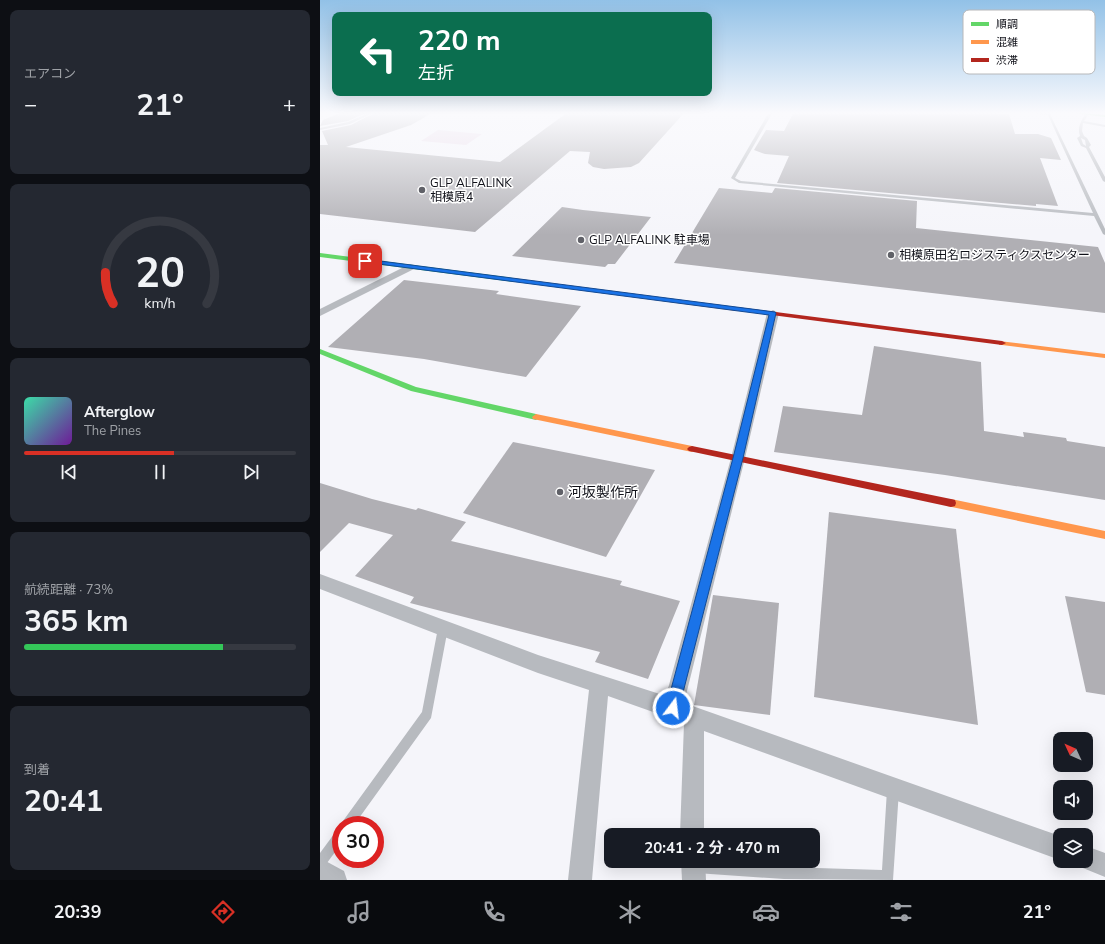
<!DOCTYPE html>
<html lang="ja">
<head>
<meta charset="utf-8">
<style>
	:root { --surface:#171b24; --page:#242831; --text:#f1f3f6; --muted:#9ea1a6; --line:#363941; --accent:#d93025 }
	body { margin:0; font-family:"Nunito Sans","Noto Sans JP",sans-serif; background:var(--page); color:var(--text); height:100vh; display:flex; flex-direction:column; font-size:15px; white-space:nowrap }
	* { box-sizing:border-box; margin:0 }
	p { font-size:13px; color:var(--muted) }
	.icon { flex:none; width:22px; height:22px; fill:none; stroke:currentColor; stroke-width:2; stroke-linecap:round; stroke-linejoin:round }
	.map { position:relative; flex:1; overflow:hidden }
	.details { display:flex; flex-direction:column; gap:10px; padding:10px; background:#0d0f14; width:320px }
	.details>* { flex:none }
	.top-card { position:absolute; left:12px; top:12px; width:380px; height:84px; border-radius:8px; box-shadow:0 4px 16px #0002; background:#0b6e4f; color:#fff; overflow:hidden }
	.needle { width:26px; rotate:314deg }
	.buttons { position:absolute; left:733px; top:732px; display:grid; gap:8px }
	.buttons a { display:grid; place-items:center; width:40px; height:40px; border-radius:8px; background:var(--surface); box-shadow:0 4px 16px #0002; font-size:20px }
	.speed { position:absolute; left:12px; top:816px; display:flex; gap:8px; font-size:20px; font-weight:700; text-align:center }
	.speed>* { display:grid; place-content:center; width:52px; height:52px; border-radius:50%; background:var(--surface); box-shadow:0 4px 16px #0002; line-height:1 }
	.speed .limit { border:6px solid #d22; background:#fff; color:#111 }
	.pin { position:absolute; display:grid; place-items:center; width:34px; height:34px; color:#fff; margin:-17px; border-radius:8px; box-shadow:0 2px 6px #0006 }
	.me { position:absolute; width:44px; margin:-22px; rotate:15deg; stroke-linejoin:round; filter:drop-shadow(0 0 3px #0008) }
	.turn { display:flex; align-items:center; gap:14px; height:84px; padding:0 20px; font-size:18px }
	.turn .icon { width:52px; height:52px; stroke-width:2.5 }
	.turn b { display:block; font-size:28px; line-height:34px }
	.big { font-size:30px; font-weight:700; line-height:1.1 }
	.details .tile { flex:1; display:flex; flex-direction:column; justify-content:center; gap:6px; min-width:0; padding:0 14px; border-radius:8px; background:var(--page) }
	.details .dial { align-items:center; gap:0 }
	.dial svg { height:104px; overflow:visible; fill:none; stroke:var(--line); stroke-width:7; stroke-linecap:round; text-anchor:middle }
	.dial text { fill:var(--text); stroke:none }
	.song { display:flex; align-items:center; gap:12px }
	.cover { width:48px; height:48px; border-radius:6px; background:linear-gradient(135deg,hsl(160 70% 55%),hsl(280 70% 35%)) }
	.played { height:4px; border-radius:2px; background:linear-gradient(90deg,var(--accent) 55%,var(--line) 55%) }
	.keys { display:flex; justify-content:space-around; direction:ltr }
	.heat { display:flex; justify-content:space-between; align-items:center; font-size:22px; direction:ltr }
	.charge { height:6px; border-radius:3px; background:linear-gradient(90deg,#34c759 73%,var(--line) 0) }
	.trip { position:absolute; left:284px; top:828px; width:216px; height:40px; border-radius:8px; background:var(--surface); box-shadow:0 4px 16px #0002; font-weight:700; line-height:40px; text-align:center }
	.menu { display:flex; height:64px; justify-content:space-around; align-items:center; background:#090b0e; color:var(--muted) }
	.menu .icon { width:28px; height:28px }
	.menu .selected { color:var(--accent) }
	.menu b { font-size:18px; color:var(--text) }
	main { display:flex; flex:1; min-height:0 }
	.map>svg:first-child { display:block }
	.green { fill:#e8d8e6 }
	.building { fill:#b0afb4 }
	.lines { fill:none; stroke-linecap:round; stroke-linejoin:round }
	.lane { fill:#b7babf; fill-rule:evenodd }
	.street { fill:#b7babf; fill-rule:evenodd }
	.fast { fill:#63d668; fill-rule:evenodd }
	.slow { fill:#ff974d; fill-rule:evenodd }
	.jam { fill:#b3261e; fill-rule:evenodd }
	.route { fill:#1a73e8; stroke:#114b97 }
	.poi-dot { fill:#606168; stroke:#fff; stroke-width:1.5 }
	.labels { text-anchor:middle; dominant-baseline:central; stroke-width:3; stroke-linejoin:round; paint-order:stroke }
	.far-poi-label { font-size:12px; fill:#101119; stroke:#fff; text-anchor:start }
	.poi-label { font-size:14px; fill:#101119; stroke:#fff; text-anchor:start }
	.key { fill:#fff; stroke:#b7b8ba; stroke-width:1 }
	.key-label { font-size:11px; fill:#101119 }
</style>
</head>
<body>
<main>
<section class="details">
<div class="tile"><p>エアコン</p>
<div class="heat"><a>−</a><b class="big">21°</b><a>+</a></div>
</div>
<div class="tile dial"><svg viewBox="0 0 100 80">
<path d="M14 69A42 42 0 1 1 86 69"/>
<path d="M14 69A42 42 0 0 1 8 45" stroke="#d93025"/>
<text x="50" y="56" font-size="32" font-weight="700">20</text>
<text x="50" y="72" font-size="11">km/h</text>
</svg></div>
<div class="tile">
<div class="song"><i class="cover"></i><div><b>Afterglow</b><p>The Pines</p></div></div>
<div class="played"></div>
<div class="keys"><svg class="icon" aria-label="previous" viewBox="0 0 24 24"><path d="M18 5L8 12l10 7zM5 5v14"/></svg><svg class="icon" aria-label="pause" viewBox="0 0 24 24"><path d="M8 5v14M16 5v14"/></svg><svg class="icon" aria-label="next" viewBox="0 0 24 24"><path d="M6 5l10 7-10 7zM19 5v14"/></svg></div>
</div>
<div class="tile"><p>航続距離 · 73%</p><b class="big">365 km</b><div class="charge"></div></div>
<div class="tile"><p>到着</p><b class="big">20:41</b></div>
</section>
<div class="map">
<svg width="785" height="880" viewBox="0 0 785 880">
	<rect width="100%" height="100%" fill="#f5f5fa"/>
	<path class="green" d="M 118,130 L 162,134 L 146,145 L 101,141 Z"/>
	<g class="building">
		<path d="M 22,112 L 48,112 L 28,121 L 0,126 L 3,120 Z"/>
		<path d="M 56,112 L 114,112 L 91,125 L 26,147 L 180,162 L 248,112 L 365,112 L 319,163 L 311,167 L 284,169 L 273,167 L 268,163 L 270,152 L 250,151 L 155,232 L 0,214 L 0,145 L 8,145 L 2,131 L 31,125 Z"/>
		<path d="M 474,112 L 656,112 L 689,114 L 695,134 L 718,134 L 731,138 L 741,160 L 720,158 L 738,206 L 716,204 L 716,206 L 457,183 L 469,156 L 445,154 L 434,150 L 446,130 L 464,131 Z"/>
		<path d="M 399,188 L 452,193 L 455,188 L 597,201 L 596,228 L 778,247 L 785,263 L 785,313 L 354,263 Z"/>
		<path d="M 242,207 L 263,210 L 331,217 L 295,264 L 288,264 L 285,267 L 192,256 Z"/>
		<path d="M 84,280 L 179,291 L 176,294 L 261,306 L 206,377 L 104,359 L 8,347 Z"/>
		<path d="M 554,346 L 661,362 L 664,431 L 704,437 L 703,432 L 746,438 L 747,441 L 785,447 L 785,500 L 625,475 L 454,452 L 463,406 L 542,415 Z"/>
		<path d="M 193,442 L 335,470 L 286,557 L 143,513 Z"/>
		<path d="M 0,483 L 52,499 L 96,510 L 98,508 L 146,522 L 131,541 L 302,581 L 300,585 L 360,601 L 328,679 L 275,662 L 280,652 L 90,603 L 94,597 L 35,576 L 73,535 L 29,523 L 0,552 Z"/>
		<path d="M 509,512 L 636,529 L 658,725 L 494,697 Z"/>
		<path d="M 393,595 L 459,603 L 450,715 L 374,705 Z"/>
		<path d="M 745,596 L 785,602 L 785,695 L 766,692 Z"/>
	</g>
	<g class="lines">
		<g class="lane">
			<path d="M 51,112 L 55,112 L 30,124 L 0,130 L 0,128 L 28,122 Z"/>
			<path d="M 449,112 L 453,112 L 415,178 L 421,181 L 773,213 L 728,115 L 698,112 L 727,113 L 727,112 L 729,112 L 785,229 L 785,235 L 783,234 L 774,216 L 419,183 L 411,178 Z"/>
			<path d="M 766,113 L 769,114 L 764,121 L 785,125 L 785,127 L 763,123 L 762,131 L 764,136 L 767,138 L 771,145 L 769,147 L 785,177 L 785,182 L 783,181 L 766,148 L 761,146 L 757,138 L 760,136 C 757,127 761,121 766,113 ZM 761,138 L 765,140 L 766,146 L 763,144 Z"/>
			<path d="M 123,624 L 126,625 L 128,628 L 111,718 L 34,825 L 21,825 L 23,821 L 102,712 L 118,628 L 120,625 Z"/>
			<path d="M 573,784 L 577,786 L 579,790 L 573,880 L 464,879 L 376,873 L 372,871 L 370,867 L 372,863 L 376,861 L 464,867 L 562,870 L 567,790 L 569,786 Z"/>
			<path d="M 21,828 L 21,844 L 4,867 L 0,869 L 0,853 L 17,830 Z"/>
		</g>
		<g class="street">
			<path d="M 90,264 L 94,265 L 95,267 L 94,269 L 0,316 L 0,309 Z"/>
			<path d="M 453,310 L 459,313 L 425,458 L 364,703 L 740,836 L 740,860 L 384,731 L 384,835 L 360,835 L 364,723 L 288,696 L 272,880 L 248,880 L 269,690 L 218,673 L 0,589 L 0,574 L 218,655 L 346,696 L 411,458 L 447,313 Z"/>
			<path d="M 766,846 L 785,853 L 785,877 L 758,866 L 755,861 L 766,861 Z"/>
			<path d="M 0,858 L 24,871 L 27,880 L 0,880 Z"/>
			<path d="M 361,861 L 385,861 L 386,880 L 362,880 Z"/>
		</g>
		<g class="fast">
			<path d="M 751,112 L 785,115 L 785,117 L 753,113 Z"/>
			<path d="M 0,253 L 193,278 L 196,280 L 193,282 L 0,257 Z"/>
			<path d="M 0,349 L 96,387 L 216,414 L 220,417 L 216,420 L 91,391 L 0,354 Z"/>
		</g>
		<g class="slow">
			<path d="M 193,278 L 416,307 L 420,309 L 416,311 L 191,281 L 191,279 Z"/>
			<path d="M 679,341 L 785,354 L 785,358 L 682,345 L 679,345 Z"/>
			<path d="M 216,414 L 372,446 L 377,449 L 372,452 L 213,419 L 212,417 Z"/>
			<path d="M 631,499 L 785,531 L 785,539 L 627,506 L 626,503 L 627,500 Z"/>
		</g>
		<g class="jam">
			<path d="M 416,307 L 682,341 L 686,343 L 682,345 L 414,310 L 414,308 Z"/>
			<path d="M 372,446 L 631,499 L 635,500 L 636,503 L 635,506 L 631,507 L 369,451 L 367,449 L 369,447 Z"/>
		</g>
	</g>
	<linearGradient id="sky" x2="0" y2="1"><stop stop-color="#92c1e7"/><stop offset="0.48" stop-color="#fafafd"/><stop offset="1" stop-color="#fafafd" stop-opacity="0"/></linearGradient>
	<rect width="785" height="235" fill="url(#sky)"/>
	<path class="route" d="M 45,259 L 455,312 L 456,313 L 423,458 L 358,712 L 353,714 L 348,712 L 346,708 L 413,458 L 449,315 L 43,262 L 42,261 Z"/>
	<g class="poi-dot">
		<circle cx="102" cy="190" r="4"/>
		<circle cx="261" cy="240" r="4"/>
		<circle cx="571" cy="255" r="4"/>
		<circle cx="240" cy="492" r="4"/>
	</g>
	<g class="labels">
		<g class="far-poi-label">
			<text x="110" y="183">GLP ALFALINK<tspan x="110" dy="14">相模原4</tspan></text>
			<text x="269" y="240">GLP ALFALINK 駐車場</text>
			<text x="579" y="255">相模原田名ロジスティクスセンター</text>
		</g>
		<g class="poi-label">
			<text x="248" y="492">河坂製作所</text>
		</g>
	</g>
	<rect x="643" y="10" width="132" height="64" rx="6" class="key"/>
	<rect x="651" y="22" width="18" height="4" fill="#63d668"/>
	<rect x="651" y="40" width="18" height="4" fill="#ff974d"/>
	<rect x="651" y="58" width="18" height="4" fill="#b3261e"/>
	<g class="key-label">
		<text x="676" y="28">順調</text>
		<text x="676" y="46">混雑</text>
		<text x="676" y="64">渋滞</text>
	</g>
</svg>
<div class="buttons">
<a><svg class="needle" viewBox="-14 -14 28 28"><path d="M0-13l5 13h-10z" fill="#e53935"/><path d="M0 13l5-13h-10z" fill="#9ea1a6"/></svg></a>
<a><svg class="icon" aria-label="sound" viewBox="0 0 24 24"><path d="M4 9h4l5-4v14l-5-4H4zM17 9q2 3 0 6"/></svg></a>
<a><svg class="icon" aria-label="layers" viewBox="0 0 24 24"><path d="M12 4l9 5-9 5-9-5zM3 14l9 5 9-5"/></svg></a>
</div>
<div class="speed"><div class="limit">30</div></div>
<div class="pin" style="left:45px;top:261px;background:#d93025"><svg class="icon" aria-label="arrive" viewBox="0 0 24 24"><path d="M6 21V4h12l-3 4 3 4H6"/></svg></div>
<svg class="me" style="left:353px;top:708px" viewBox="-20 -20 40 40"><circle r="17" fill="#1a73e8" stroke="#fff" stroke-width="3"/><path d="M0-11L8 9 0 5-8 9z" fill="#fff"/></svg>
<div class="trip">20:41 · 2 分 · 470 m</div>
<div class="top-card">
<div class="turn"><svg class="icon" aria-label="left" viewBox="0 0 24 24"><path d="M17 20v-9H6M10 6l-5 5 5 5"/></svg><div><b>220 m</b>左折</div></div>
</div>
</div>
</main>
<nav class="menu">
<b>20:39</b>
<svg class="icon selected" aria-label="directions" viewBox="0 0 24 24"><path d="M12 3l9 9-9 9-9-9zM9 14v-3h6M13 9l2 2-2 2"/></svg>
<svg class="icon" aria-label="music" viewBox="0 0 24 24"><path d="M9 18V5l10-2v13"/><circle cx="6" cy="18" r="3"/><circle cx="16" cy="16" r="3"/></svg>
<svg class="icon" aria-label="phone" viewBox="0 0 24 24"><path d="M5 4h4l2 5-3 2q2 4 5 5l2-3 5 2v4C11 20 4 13 5 4z"/></svg>
<svg class="icon" aria-label="climate" viewBox="0 0 24 24"><path d="M12 3v18M4 7l16 10M4 17L20 7"/></svg>
<svg class="icon" aria-label="car" viewBox="0 0 24 24"><path d="M5 17H2v-5l4-1 3-4h7l3 4 3 1v5h-3M9 17h6M6 11h13"/><circle cx="7" cy="17" r="2"/><circle cx="17" cy="17" r="2"/></svg>
<svg class="icon" aria-label="filters" viewBox="0 0 24 24"><path d="M4 7h16M4 17h16"/><circle cx="9" cy="7" r="2"/><circle cx="15" cy="17" r="2"/></svg>
<b>21°</b>
</nav>
</body>
</html>
